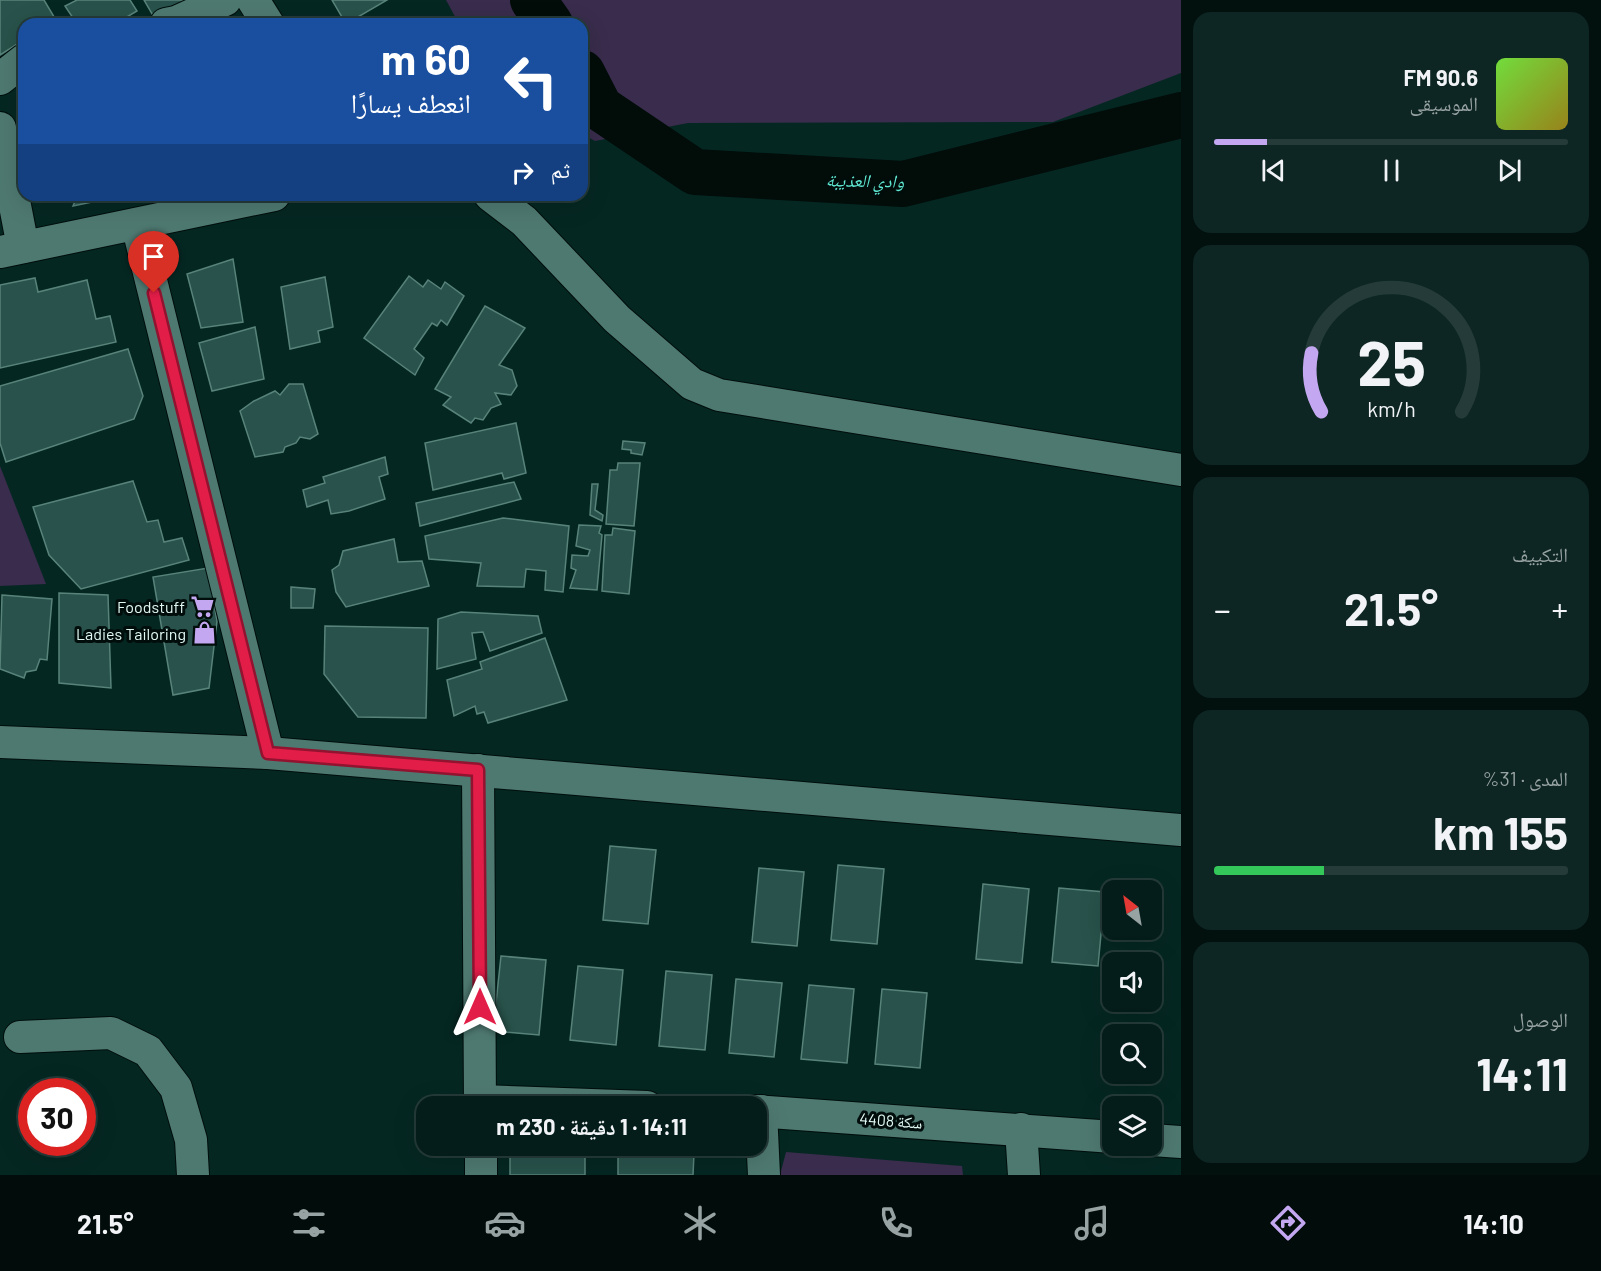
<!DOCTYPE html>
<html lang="ar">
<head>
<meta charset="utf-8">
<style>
	:root { --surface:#041d1a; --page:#0d2623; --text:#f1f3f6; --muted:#97a2a2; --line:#253b39; --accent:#c4a7f1 }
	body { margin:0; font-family:Barlow,"Noto Naskh Arabic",sans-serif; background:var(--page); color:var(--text); direction:rtl; height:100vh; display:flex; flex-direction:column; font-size:22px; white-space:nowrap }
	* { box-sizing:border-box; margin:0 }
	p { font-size:20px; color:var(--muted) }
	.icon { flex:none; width:33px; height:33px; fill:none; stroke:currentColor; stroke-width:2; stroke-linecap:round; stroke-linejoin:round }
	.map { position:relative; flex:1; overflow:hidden; direction:ltr }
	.drawer { display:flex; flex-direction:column; gap:12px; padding:12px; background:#02100e; width:420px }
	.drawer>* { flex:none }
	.guide { position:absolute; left:18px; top:18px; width:570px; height:183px; border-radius:18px; box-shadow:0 6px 24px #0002,0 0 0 2px var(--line); direction:rtl; background:#1a4fa0; color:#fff; overflow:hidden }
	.needle { width:39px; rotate:329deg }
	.controls { position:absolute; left:1102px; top:880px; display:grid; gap:12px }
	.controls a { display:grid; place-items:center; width:60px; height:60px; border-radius:12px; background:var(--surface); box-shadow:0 6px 24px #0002,0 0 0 2px var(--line); font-size:30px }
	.speed { position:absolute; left:18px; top:1078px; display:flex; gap:12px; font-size:30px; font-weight:700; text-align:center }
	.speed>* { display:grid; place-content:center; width:78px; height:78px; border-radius:50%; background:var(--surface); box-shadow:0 6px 24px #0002,0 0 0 2px var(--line); line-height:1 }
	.speed .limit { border:9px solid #d22; background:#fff; color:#111 }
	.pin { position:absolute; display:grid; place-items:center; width:51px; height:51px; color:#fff; margin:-62px -26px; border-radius:50% 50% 50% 0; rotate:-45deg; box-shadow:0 0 6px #0007 }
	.pin .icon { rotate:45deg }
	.me { position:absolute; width:66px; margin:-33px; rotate:0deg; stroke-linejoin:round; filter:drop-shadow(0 0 4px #0008) }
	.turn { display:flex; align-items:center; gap:21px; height:126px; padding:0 18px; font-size:27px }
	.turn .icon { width:78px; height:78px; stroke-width:2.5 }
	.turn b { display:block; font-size:42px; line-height:51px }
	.then { display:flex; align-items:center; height:57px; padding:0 18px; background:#0003; gap:12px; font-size:22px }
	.big { font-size:45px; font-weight:700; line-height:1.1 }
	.drawer .card { flex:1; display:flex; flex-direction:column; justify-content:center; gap:9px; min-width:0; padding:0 21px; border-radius:18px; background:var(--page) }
	.drawer .dial { align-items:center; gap:0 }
	.dial svg { height:156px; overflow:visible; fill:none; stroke:var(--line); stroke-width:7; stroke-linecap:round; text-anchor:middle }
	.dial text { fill:var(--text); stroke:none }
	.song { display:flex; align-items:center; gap:18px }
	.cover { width:72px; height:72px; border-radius:9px; background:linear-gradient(135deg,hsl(100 70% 55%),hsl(50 70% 35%)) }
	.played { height:6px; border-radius:3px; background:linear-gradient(90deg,var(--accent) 15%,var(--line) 15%) }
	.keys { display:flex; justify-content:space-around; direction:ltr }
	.heat { display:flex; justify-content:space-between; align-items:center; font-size:33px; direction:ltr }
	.charge { height:9px; border-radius:4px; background:linear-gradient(90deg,#34c759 31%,var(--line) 0) }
	.trip { position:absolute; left:416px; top:1096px; width:351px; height:60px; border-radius:18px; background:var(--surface); box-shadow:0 6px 24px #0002,0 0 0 2px var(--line); font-weight:700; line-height:60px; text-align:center; direction:rtl }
	.dock { display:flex; height:96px; justify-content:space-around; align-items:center; background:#020c0a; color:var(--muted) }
	.dock .icon { width:42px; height:42px }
	.dock .current { color:var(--accent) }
	.dock b { font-size:27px; color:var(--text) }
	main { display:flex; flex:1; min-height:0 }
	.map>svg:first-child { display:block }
	.green { fill:#392c4c }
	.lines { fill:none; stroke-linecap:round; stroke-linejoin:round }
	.river { stroke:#020c09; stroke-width:46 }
	.building { fill:#28524b; stroke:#58837b; stroke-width:1.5 }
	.minor-casing { stroke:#000e0b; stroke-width:34 }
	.minor { stroke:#4e7971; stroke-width:32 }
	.route-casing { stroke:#92132f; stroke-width:15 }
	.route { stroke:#e11d48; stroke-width:10 }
	.labels { text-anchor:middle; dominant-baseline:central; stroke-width:6; stroke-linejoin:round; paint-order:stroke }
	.poi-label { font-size:16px; fill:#e1f8f3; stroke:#010d0b; text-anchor:end }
	.street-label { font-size:16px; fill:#e1f8f3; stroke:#010d0b }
	.water-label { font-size:18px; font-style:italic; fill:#5fe8d2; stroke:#010d0b }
</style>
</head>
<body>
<main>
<section class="drawer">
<div class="card">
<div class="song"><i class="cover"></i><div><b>90.6 FM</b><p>الموسيقى</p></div></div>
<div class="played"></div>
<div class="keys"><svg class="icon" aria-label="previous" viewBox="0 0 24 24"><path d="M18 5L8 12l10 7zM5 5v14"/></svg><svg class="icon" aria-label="pause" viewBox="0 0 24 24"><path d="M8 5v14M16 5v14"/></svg><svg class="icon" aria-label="next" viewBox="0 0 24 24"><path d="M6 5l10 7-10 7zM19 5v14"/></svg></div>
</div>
<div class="card dial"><svg viewBox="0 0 100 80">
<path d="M14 69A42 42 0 1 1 86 69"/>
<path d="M14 69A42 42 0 0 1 9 39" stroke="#c4a7f1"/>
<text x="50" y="56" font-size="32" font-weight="700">25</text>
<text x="50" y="72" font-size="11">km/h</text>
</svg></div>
<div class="card"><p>التكييف</p>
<div class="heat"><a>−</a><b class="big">21.5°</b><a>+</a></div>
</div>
<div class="card"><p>المدى · 31%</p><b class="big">155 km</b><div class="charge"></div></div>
<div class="card"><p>الوصول</p><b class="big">14:11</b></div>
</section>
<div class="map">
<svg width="1181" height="1175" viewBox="0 0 1181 1175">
	<rect width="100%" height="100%" fill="#052722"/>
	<g class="green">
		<path d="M 446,0 L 1181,0 L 1181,73 L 1053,122 L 688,123 L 595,141 L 582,134 L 582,24 L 459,24 Z"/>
		<path d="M 0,466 L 46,584 L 0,586 Z"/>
		<path d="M 786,1152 L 962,1166 L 963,1175 L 780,1175 Z"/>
	</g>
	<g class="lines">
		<g class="river">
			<path d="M 533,0 L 550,24"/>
			<path d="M 582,73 L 600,108 L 695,172 L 903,184 L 1181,115"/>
		</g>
	</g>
	<g class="building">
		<path d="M 0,0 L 44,0 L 56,20 L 51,24 L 24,24 L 24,40 L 0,55 Z"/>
		<path d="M 77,0 L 130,0 L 137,11 L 115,24 L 112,24 L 107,17 L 96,24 L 77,24 L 65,6 Z"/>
		<path d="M 144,0 L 185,0 L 155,19 Z"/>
		<path d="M 332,0 L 387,0 L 346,24 Z"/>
		<path d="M 24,82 L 24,108 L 18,83 Z"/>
		<path d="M 41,195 L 107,195 L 107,199 L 73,206 L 76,199 L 42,200 Z"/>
		<path d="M 233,259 L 243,322 L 201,328 L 187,274 Z"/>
		<path d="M 409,276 L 423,287 L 428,280 L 441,289 L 445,282 L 464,296 L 447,325 L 441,320 L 437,326 L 432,323 L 414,349 L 424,358 L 415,375 L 364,338 Z"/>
		<path d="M 325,277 L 333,327 L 318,331 L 320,342 L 290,349 L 281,287 Z"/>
		<path d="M 35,278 L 38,292 L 87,280 L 96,319 L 110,316 L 116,342 L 0,368 L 0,285 Z"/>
		<path d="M 485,306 L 525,328 L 499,365 L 512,370 L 517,386 L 511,395 L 495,393 L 501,404 L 491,408 L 483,420 L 475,418 L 471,423 L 443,405 L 451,397 L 435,389 Z"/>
		<path d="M 255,327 L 264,379 L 212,391 L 199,343 Z"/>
		<path d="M 128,349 L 143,396 L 134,419 L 6,462 L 0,443 L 0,386 Z"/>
		<path d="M 289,384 L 303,384 L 318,434 L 310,439 L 300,437 L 296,443 L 285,447 L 283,452 L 255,457 L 240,411 L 254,401 L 275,391 L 280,395 Z"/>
		<path d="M 516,423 L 526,473 L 504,479 L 502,473 L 433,490 L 425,443 Z"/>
		<path d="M 623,441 L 645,443 L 642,455 L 631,453 L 631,450 L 622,449 Z"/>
		<path d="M 385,457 L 388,474 L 379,477 L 385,499 L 349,511 L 331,514 L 328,500 L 307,507 L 303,490 L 325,483 L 323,477 Z"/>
		<path d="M 618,463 L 640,463 L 634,526 L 606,524 L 610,470 L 617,470 Z"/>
		<path d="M 133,481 L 147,522 L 158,520 L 164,542 L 182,538 L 189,560 L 81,589 L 49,555 L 33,507 Z"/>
		<path d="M 514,482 L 521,499 L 420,526 L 416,503 Z"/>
		<path d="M 592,484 L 598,484 L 595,510 L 603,515 L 602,521 L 590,515 Z"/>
		<path d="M 503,518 L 569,526 L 563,592 L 545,590 L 546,571 L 526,569 L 524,587 L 477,586 L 481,563 L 429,559 L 425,536 Z"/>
		<path d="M 579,525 L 601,526 L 599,533 L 602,535 L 597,590 L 570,588 L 576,570 L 571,568 L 572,555 L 588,556 L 590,550 L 576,546 Z"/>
		<path d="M 613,528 L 635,531 L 629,594 L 602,591 L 605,535 L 612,535 Z"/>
		<path d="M 394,539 L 398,562 L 422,561 L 429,586 L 346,607 L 336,592 L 332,570 L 339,565 L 343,551 Z"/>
		<path d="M 208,568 L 217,621 L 209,688 L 173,695 L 153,577 Z"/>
		<path d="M 291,587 L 315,589 L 313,608 L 291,608 Z"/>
		<path d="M 59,593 L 108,595 L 111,688 L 59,683 Z"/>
		<path d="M 2,595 L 52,599 L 47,660 L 40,659 L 36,670 L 26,672 L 24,678 L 0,669 Z"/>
		<path d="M 461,612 L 538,616 L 542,633 L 490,651 L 483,632 L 472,633 L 476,659 L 437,669 L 438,619 Z"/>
		<path d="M 325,626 L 428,628 L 426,718 L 358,717 L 324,674 Z"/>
		<path d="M 545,638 L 567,700 L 488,723 L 484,712 L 477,714 L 475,706 L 454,716 L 447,680 L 482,669 L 480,662 Z"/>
		<path d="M 610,846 L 656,850 L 648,924 L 603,920 Z"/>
		<path d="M 838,865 L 884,869 L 877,944 L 831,940 Z"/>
		<path d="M 759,868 L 804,872 L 797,946 L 752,942 Z"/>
		<path d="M 983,884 L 1029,889 L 1022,963 L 976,959 Z"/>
		<path d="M 1059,888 L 1105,892 L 1098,966 L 1052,962 Z"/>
		<path d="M 501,956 L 546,960 L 539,1035 L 493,1031 Z"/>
		<path d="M 578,966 L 623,970 L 616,1045 L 570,1040 Z"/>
		<path d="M 666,971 L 712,975 L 705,1050 L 659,1046 Z"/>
		<path d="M 736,979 L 782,983 L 774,1057 L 729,1053 Z"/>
		<path d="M 809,985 L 854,989 L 847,1063 L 801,1059 Z"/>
		<path d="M 882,989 L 927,993 L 920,1068 L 875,1064 Z"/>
		<rect x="510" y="1146" width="75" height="29"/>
		<path d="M 618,1153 L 694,1154 L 693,1175 L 618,1175 Z"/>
	</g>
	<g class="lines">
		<defs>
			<g id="minor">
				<path d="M 253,0 L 268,24"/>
				<path d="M 166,24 L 176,22 L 225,0"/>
				<path d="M 0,79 L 24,60"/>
				<path d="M 0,128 L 23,247"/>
				<path d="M 490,195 L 524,221 L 617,319 L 692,384 L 719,395 L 1181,470"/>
				<path d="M 137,224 L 268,753"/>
				<path d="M 0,252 L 274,195"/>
				<path d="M 0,742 L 268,753 L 1181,830"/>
				<path d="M 478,770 L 480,1107"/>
				<path d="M 20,1037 L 111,1033 L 148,1051 L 176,1088 L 191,1140 L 193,1175"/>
				<path d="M 480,1101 L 647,1107"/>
				<path d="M 756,1111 L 1113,1137"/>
				<path d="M 761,1111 L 764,1175"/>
				<path d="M 1021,1129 L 1024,1175"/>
				<path d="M 1152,1140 L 1181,1142"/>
				<path d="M 481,1146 L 481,1175"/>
			</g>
		</defs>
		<use href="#minor" class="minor-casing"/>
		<use href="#minor" class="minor"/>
	</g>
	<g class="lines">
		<defs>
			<path id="route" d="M 154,293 L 268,753 L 478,770 L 480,1007"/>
		</defs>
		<use href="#route" class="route-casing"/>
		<use href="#route" class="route"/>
	</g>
	<defs>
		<symbol id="supermarket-bare" viewBox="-9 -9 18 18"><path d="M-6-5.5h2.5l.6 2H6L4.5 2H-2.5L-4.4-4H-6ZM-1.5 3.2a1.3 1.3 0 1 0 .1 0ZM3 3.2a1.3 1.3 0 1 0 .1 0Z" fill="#c4a7f1" stroke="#010d0b" stroke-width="2.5" paint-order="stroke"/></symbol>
		<symbol id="shop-bare" viewBox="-9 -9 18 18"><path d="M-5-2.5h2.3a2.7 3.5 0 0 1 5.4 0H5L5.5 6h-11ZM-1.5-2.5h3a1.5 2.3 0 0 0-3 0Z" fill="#c4a7f1" stroke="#010d0b" stroke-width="2.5" paint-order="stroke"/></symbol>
	</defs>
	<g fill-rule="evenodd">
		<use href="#supermarket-bare" x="186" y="590" width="33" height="33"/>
		<use href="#shop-bare" x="188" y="616" width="33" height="33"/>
	</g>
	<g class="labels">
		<g class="poi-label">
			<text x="185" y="606">Foodstuff</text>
			<text x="186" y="633">Ladies Tailoring</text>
		</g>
		<g class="street-label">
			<text transform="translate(891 1120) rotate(4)">سكة 4408</text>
		</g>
		<g class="water-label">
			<text transform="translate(865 180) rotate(1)">وادي العذيبة</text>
		</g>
	</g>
</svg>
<div class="controls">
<a><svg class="needle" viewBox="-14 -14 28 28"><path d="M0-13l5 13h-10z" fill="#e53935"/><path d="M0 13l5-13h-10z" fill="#97a2a2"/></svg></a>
<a><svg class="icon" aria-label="sound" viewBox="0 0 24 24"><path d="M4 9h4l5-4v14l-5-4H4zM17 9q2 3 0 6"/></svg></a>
<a><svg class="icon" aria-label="search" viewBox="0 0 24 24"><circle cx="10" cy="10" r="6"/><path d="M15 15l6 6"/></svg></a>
<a><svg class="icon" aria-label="layers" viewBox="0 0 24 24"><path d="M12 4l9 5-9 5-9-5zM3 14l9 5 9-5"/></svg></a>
</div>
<div class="speed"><div class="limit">30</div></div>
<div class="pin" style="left:154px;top:293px;background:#d93025"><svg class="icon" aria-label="arrive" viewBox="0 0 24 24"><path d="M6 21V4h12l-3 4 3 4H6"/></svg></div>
<svg class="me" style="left:480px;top:1007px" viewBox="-20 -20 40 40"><path d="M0-17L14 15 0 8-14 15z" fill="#e11d48" stroke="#fff" stroke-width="4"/></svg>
<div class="trip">14:11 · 1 دقيقة · 230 m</div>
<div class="guide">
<div class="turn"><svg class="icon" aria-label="left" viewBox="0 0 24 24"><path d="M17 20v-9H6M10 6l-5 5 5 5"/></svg><div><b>60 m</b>انعطف يسارًا</div></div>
<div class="then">ثم<svg class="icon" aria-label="right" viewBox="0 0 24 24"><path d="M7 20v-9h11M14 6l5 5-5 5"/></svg></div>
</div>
</div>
</main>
<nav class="dock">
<b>14:10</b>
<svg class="icon current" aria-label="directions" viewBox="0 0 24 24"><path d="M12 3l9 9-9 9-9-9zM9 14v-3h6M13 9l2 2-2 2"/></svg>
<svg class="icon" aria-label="music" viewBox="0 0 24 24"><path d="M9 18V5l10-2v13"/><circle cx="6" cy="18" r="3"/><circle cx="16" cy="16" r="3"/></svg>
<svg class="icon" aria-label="phone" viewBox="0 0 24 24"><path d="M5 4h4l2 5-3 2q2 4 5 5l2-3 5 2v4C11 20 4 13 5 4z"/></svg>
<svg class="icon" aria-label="climate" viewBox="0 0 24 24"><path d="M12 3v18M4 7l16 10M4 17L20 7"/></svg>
<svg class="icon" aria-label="car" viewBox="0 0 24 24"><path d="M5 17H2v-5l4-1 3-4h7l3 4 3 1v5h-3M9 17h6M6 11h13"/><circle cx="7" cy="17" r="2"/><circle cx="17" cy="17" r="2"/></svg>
<svg class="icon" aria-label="filters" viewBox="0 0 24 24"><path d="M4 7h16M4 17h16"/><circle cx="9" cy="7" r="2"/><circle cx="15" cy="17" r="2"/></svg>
<b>21.5°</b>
</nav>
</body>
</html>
